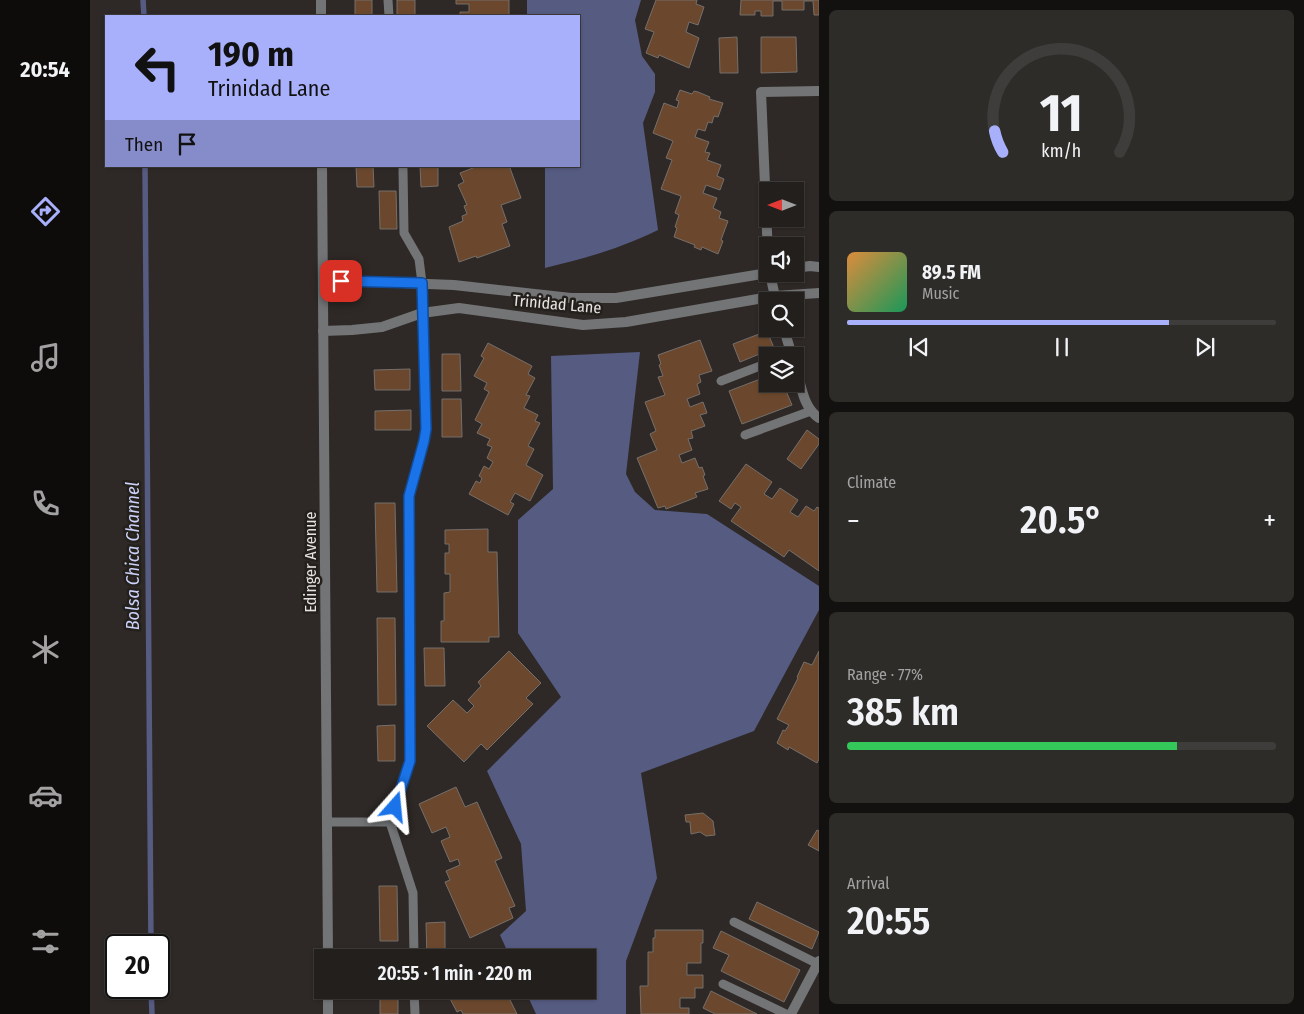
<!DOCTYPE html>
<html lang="en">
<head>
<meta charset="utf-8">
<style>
	:root { --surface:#221f1c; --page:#2e2c29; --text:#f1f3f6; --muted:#a2a2a3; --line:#3f3d3b; --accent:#a8b0fc }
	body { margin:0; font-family:"Fira Sans Condensed",sans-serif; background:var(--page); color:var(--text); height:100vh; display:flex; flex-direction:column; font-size:19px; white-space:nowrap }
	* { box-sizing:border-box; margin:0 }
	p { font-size:16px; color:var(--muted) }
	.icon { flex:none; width:28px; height:28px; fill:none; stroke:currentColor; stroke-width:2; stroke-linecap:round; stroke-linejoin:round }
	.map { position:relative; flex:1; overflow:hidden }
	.drawer { display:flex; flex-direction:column; gap:10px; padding:10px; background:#13110f; width:485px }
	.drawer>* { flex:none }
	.banner { position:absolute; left:15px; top:15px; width:475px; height:152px; border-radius:0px; box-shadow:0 1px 4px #0004,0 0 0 1px var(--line); background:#a8b0fc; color:#111; overflow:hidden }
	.needle { width:32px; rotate:270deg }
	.fabs { position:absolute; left:669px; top:182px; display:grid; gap:10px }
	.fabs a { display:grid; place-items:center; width:45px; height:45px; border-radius:0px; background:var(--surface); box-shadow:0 1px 4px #0004,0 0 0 1px var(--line); font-size:25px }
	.speed { position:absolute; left:15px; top:934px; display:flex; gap:10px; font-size:25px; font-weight:700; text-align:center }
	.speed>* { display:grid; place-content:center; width:65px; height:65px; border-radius:50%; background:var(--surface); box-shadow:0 1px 4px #0004,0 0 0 1px var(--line); line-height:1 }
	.speed .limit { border:2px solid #111; border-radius:8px; background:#fff; color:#111 }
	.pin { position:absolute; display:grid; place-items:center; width:42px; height:42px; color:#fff; margin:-21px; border-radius:10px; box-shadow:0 2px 8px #0006 }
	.me { position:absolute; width:55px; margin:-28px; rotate:18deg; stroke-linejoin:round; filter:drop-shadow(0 0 4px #0008) }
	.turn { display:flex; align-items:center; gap:18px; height:105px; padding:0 20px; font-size:22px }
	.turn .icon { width:65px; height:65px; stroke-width:2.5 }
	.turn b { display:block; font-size:35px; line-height:42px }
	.then { display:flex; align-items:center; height:48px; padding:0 20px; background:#0003; gap:10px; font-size:19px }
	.big { font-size:38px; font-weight:600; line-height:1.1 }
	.drawer .card { flex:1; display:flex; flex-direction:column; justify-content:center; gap:8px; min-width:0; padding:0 18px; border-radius:8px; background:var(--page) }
	.drawer .dial { align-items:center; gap:0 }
	.dial svg { height:130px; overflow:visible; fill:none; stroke:var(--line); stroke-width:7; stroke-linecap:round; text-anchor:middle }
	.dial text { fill:var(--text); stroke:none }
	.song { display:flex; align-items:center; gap:15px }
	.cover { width:60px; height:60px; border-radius:8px; background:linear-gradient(135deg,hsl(30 70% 55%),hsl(150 70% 35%)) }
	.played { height:5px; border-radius:2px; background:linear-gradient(90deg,var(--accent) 75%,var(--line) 75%) }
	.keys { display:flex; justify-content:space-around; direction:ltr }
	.heat { display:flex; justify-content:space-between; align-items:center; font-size:28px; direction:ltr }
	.charge { height:8px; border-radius:4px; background:linear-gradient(90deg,#34c759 77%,var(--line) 0) }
	.trip { position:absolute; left:224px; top:949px; width:282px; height:50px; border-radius:0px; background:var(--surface); box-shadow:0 1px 4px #0004,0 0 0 1px var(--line); font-weight:600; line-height:50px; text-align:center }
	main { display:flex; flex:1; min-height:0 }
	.tabs { display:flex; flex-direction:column; width:90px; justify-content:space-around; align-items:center; background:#0e0c0b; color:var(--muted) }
	.tabs .icon { width:35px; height:35px }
	.tabs .on { color:var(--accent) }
	.tabs b { font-size:22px; color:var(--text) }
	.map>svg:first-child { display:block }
	.water { fill:#565b82 }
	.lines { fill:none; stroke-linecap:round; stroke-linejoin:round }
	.stream { stroke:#565b82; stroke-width:5.5 }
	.building { fill:#6b482d; stroke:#756f6b }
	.service { stroke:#737476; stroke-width:9 }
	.minor { stroke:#737476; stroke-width:10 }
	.tertiary { stroke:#737476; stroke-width:10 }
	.route-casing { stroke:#114b97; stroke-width:12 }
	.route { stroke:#1a73e8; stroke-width:9 }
	.labels { text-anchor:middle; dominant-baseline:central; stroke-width:5; stroke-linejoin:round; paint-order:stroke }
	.street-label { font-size:16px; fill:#e6e3e1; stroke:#24201c }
	.water-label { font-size:18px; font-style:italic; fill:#ccd2fa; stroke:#24201c }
</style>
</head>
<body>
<main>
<nav class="tabs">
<b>20:54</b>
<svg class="icon on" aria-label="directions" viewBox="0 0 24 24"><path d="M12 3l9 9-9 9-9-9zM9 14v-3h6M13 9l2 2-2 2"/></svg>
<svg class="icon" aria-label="music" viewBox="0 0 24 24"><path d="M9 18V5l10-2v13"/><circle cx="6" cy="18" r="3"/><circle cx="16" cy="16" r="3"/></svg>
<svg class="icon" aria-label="phone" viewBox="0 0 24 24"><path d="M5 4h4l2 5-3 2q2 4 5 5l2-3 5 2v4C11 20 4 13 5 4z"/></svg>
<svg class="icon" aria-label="climate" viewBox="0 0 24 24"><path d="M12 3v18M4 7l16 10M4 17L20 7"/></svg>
<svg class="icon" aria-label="car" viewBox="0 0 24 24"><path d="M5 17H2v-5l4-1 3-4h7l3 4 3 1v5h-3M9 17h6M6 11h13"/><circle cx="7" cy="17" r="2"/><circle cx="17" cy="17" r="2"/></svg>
<svg class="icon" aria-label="filters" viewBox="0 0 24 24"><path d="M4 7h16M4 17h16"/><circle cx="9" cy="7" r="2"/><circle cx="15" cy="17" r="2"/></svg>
</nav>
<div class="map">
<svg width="729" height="1014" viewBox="0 0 729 1014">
	<rect width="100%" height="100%" fill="#2e2926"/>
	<g class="water">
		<path d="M 437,0 L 551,0 L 545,20 L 552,56 L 565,74 L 565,92 L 553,123 L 568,230 C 529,249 496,258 455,268 L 455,166 L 489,166 L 489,16 L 437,16 Z"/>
		<path d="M 550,352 L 536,474 L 545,492 L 565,510 L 617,514 L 729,586 L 729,610 L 664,731 L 551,773 L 567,878 L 536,961 L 536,1014 L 446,1014 L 435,990 L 498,990 L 498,958 L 420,957 L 410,935 L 436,911 L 431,844 L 397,771 L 471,697 L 428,633 L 428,520 L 463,489 L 461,356 Z"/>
	</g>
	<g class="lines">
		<g class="stream">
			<path d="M 53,0 L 54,16"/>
			<path d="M 55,166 L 61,945"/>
			<path d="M 61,988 L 62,1014"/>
		</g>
	</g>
	<g class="building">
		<rect x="265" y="0" width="17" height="16"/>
		<rect x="307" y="0" width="18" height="16"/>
		<path d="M 366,0 L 419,0 L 419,16 L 370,16 L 370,12 L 379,12 L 379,4 L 366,4 Z"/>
		<path d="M 566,0 L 607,0 L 606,4 L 614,7 L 608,25 L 599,22 L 596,32 L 609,38 L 599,68 L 569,55 L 568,58 L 556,53 L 564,32 L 555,29 Z"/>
		<path d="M 651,0 L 729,0 L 729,15 L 724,15 L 723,1 L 714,1 L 714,10 L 692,10 L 692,1 L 683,1 L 683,16 L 671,16 L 671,11 L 665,11 L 665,15 L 650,15 Z"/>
		<path d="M 647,37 L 648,73 L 630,73 L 629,38 Z"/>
		<path d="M 671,37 L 706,37 L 707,72 L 671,73 Z"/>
		<path d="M 590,90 L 602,94 L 604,91 L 608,92 L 620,97 L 619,99 L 633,103 L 628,117 L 624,116 L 622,123 L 618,122 L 615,131 L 608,129 L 605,137 L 619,142 L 615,152 L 620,153 L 617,160 L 631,165 L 627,176 L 634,179 L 630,190 L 616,185 L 613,193 L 627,198 L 623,208 L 631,212 L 629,218 L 638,221 L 631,240 L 633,241 L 628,254 L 612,247 L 611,250 L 604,247 L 605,245 L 584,237 L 587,228 L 585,227 L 589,215 L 585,213 L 591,196 L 571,189 L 582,160 L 576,158 L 583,141 L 563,133 L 574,103 L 587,108 L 589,101 L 586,100 Z"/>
		<path d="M 266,166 L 283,166 L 284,187 L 267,187 Z"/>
		<path d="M 330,166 L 348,166 L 348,186 L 331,187 Z"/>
		<path d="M 388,166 L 425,166 L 420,168 L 431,198 L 411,205 L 417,222 L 412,224 L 420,246 L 387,258 L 386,256 L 369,262 L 359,227 L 373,221 L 372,216 L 377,214 L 374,206 L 377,205 L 368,185 L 374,182 L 370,173 Z"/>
		<path d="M 289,191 L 306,191 L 307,229 L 290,229 Z"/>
		<path d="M 677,331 L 684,348 L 650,362 L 643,344 Z"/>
		<path d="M 610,340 L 622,371 L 609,375 L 611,382 L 607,384 L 610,394 L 597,399 L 600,407 L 613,402 L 617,413 L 610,415 L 615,426 L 601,431 L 603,438 L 598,439 L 602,450 L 589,455 L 592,463 L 605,458 L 609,468 L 612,467 L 615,475 L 613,476 L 618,489 L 605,493 L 607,497 L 576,509 L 575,506 L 568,508 L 547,458 L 567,450 L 560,434 L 566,431 L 555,402 L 575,395 L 568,377 L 573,376 L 569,365 L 571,364 L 568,355 Z"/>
		<path d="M 398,343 L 442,366 L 438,374 L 445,378 L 436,395 L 440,396 L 434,408 L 448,415 L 445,421 L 450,423 L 438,446 L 444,449 L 436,465 L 453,475 L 440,501 L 425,493 L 420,502 L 424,504 L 418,515 L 379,494 L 386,481 L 390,483 L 392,478 L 389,476 L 394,466 L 399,469 L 403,462 L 397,458 L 402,447 L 397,445 L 400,439 L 387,433 L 392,424 L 385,420 L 399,392 L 394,389 L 397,383 L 384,376 L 394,358 L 391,356 Z"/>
		<path d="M 352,354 L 370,354 L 371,391 L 352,391 Z"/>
		<path d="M 320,369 L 320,390 L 285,390 L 284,370 Z"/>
		<path d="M 678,376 L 678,384 L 693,384 L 702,405 L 652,424 L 639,391 Z"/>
		<path d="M 352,399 L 371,399 L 372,437 L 352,437 Z"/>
		<path d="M 321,410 L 321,430 L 285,430 L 285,411 Z"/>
		<path d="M 717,430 L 729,439 L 729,444 L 711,469 L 697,459 Z"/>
		<path d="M 656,464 L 682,482 L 674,494 L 682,499 L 690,488 L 708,500 L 700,512 L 708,517 L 716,506 L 724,511 L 727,507 L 729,508 L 729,571 L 699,550 L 694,557 L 641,521 L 651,507 L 645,503 L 641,509 L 629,501 Z"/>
		<path d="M 285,503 L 305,503 L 307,592 L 287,592 Z"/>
		<path d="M 398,529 L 398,552 L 407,552 L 409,637 L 399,637 L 399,642 L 351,642 L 351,621 L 354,621 L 354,593 L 360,592 L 360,574 L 355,574 L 355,553 L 359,553 L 359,544 L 355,544 L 355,530 Z"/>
		<path d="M 287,618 L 305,618 L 306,705 L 288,705 Z"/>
		<path d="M 334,648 L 354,648 L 355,686 L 335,686 Z"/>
		<path d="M 419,651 L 451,683 L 436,698 L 443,704 L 397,750 L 391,744 L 374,762 L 337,726 L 363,700 L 377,713 L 384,706 L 378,700 L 391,686 L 388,682 Z"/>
		<path d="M 729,651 L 729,759 L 727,763 L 699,747 L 698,750 L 687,743 L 693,730 L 695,731 L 699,725 L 687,719 L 708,678 L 707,677 L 714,662 L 722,665 Z"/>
		<path d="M 305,725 L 305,761 L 288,761 L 287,726 Z"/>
		<path d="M 366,787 L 375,807 L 387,802 L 412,858 L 405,861 L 425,906 L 419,908 L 423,918 L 380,938 L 355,882 L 360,880 L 356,871 L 370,865 L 368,859 L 360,862 L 351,841 L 360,837 L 356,827 L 342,833 L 329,804 Z"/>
		<path d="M 613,813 L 623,821 L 625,835 L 616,836 L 610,832 L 601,834 L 600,822 L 596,822 L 595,815 Z"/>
		<path d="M 727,830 L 729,831 L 729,851 L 718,845 Z"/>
		<path d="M 289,886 L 307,886 L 308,941 L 290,941 Z"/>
		<path d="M 667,902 L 729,932 L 722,949 L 659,919 Z"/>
		<path d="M 355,922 L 355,958 L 337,958 L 336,923 Z"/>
		<path d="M 565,930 L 613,930 L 613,943 L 611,943 L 611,963 L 597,963 L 597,975 L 613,975 L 613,988 L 605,988 L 605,998 L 590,998 L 590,1008 L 599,1008 L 599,1014 L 551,1014 L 550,986 L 558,986 L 558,952 L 563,952 L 563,938 L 565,938 Z"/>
		<path d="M 631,931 L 710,970 L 694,1002 L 631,971 L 639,955 L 623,948 Z"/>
		<rect x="290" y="990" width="18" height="24"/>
		<path d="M 362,990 L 415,990 L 427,1014 L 373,1014 L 371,1010 L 367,1012 L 358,995 L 364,993 Z"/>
		<path d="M 621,991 L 667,1014 L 625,1014 L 613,1008 Z"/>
	</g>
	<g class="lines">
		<g class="service">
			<path d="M 298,0 L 299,16"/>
			<path d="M 313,169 L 314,233 L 329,259 L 332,283 L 336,429 L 334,441 L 319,496 L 320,761 L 300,822 L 323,893 L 324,958"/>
			<path d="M 631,381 L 678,363"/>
			<path d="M 655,435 L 721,411"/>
			<path d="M 237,822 L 300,822"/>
			<path d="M 644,922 L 728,964"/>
			<path d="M 633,984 L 696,1014"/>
			<path d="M 324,990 L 325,1014"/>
		</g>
		<g class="minor">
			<path d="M 678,255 L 671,92 L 729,91"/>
			<path d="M 680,274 L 686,301"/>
			<path d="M 694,329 L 702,356"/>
			<path d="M 705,365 C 711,382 712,407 729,418"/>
			<path d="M 701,1014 L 729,961"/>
		</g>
		<g class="tertiary">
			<path d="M 231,0 L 231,16"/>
			<path d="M 232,166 L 238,958"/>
			<path d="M 705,268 L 720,266 L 729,267"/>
			<path d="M 233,280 L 364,285 L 481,298 L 526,298 L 678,273"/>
			<path d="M 233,331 L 262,330 L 292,327 L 332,313 L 369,308 L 493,325 L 536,322 L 685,296 L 729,293"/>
			<path d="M 238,990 L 238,1014"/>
		</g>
	</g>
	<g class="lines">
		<defs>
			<path id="route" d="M 251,281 L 332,283 L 336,429 L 334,441 L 319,496 L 320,761 L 305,807"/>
		</defs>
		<use href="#route" class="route-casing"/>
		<use href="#route" class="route"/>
	</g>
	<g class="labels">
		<g class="street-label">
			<text transform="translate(467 304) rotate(5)">Trinidad Lane</text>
			<text transform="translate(220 562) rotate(-90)">Edinger Avenue</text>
		</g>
		<g class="water-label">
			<text transform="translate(43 556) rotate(-90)">Bolsa Chica Channel</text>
		</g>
	</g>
</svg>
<div class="fabs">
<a><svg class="needle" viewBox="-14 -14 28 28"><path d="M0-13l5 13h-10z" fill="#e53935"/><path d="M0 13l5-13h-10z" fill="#a2a2a3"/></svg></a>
<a><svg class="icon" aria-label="sound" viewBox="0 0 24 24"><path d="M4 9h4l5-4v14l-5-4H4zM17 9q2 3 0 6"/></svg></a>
<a><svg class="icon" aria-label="search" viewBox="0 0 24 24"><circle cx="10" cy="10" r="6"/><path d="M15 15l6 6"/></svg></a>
<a><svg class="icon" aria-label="layers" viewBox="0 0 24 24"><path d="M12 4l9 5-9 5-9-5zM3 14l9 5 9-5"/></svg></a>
</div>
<div class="speed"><div class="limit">20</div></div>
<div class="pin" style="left:251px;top:281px;background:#d93025"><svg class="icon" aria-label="arrive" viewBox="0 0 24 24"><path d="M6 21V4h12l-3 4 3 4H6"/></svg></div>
<svg class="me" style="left:305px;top:807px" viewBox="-20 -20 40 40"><path d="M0-17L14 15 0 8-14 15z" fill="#1a73e8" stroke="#fff" stroke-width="4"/></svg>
<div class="trip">20:55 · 1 min · 220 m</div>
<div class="banner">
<div class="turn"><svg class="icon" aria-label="left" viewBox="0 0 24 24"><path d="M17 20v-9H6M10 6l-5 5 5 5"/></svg><div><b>190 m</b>Trinidad Lane</div></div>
<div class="then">Then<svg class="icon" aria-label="arrive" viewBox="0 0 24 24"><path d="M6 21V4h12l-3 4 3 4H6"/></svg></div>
</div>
</div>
<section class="drawer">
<div class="card dial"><svg viewBox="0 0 100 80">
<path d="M14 69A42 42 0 1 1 86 69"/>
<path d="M14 69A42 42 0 0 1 9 56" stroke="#a8b0fc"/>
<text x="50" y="56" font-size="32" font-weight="700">11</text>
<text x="50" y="72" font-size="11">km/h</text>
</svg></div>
<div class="card">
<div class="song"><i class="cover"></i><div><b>89.5 FM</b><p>Music</p></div></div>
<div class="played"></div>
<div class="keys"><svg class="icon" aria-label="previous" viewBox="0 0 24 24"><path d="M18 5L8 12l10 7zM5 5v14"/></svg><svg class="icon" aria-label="pause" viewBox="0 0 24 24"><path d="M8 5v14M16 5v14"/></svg><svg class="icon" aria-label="next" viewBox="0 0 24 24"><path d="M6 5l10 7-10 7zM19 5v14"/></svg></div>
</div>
<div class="card"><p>Climate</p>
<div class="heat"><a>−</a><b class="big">20.5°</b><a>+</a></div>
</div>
<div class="card"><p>Range · 77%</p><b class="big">385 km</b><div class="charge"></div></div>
<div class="card"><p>Arrival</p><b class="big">20:55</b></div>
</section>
</main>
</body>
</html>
